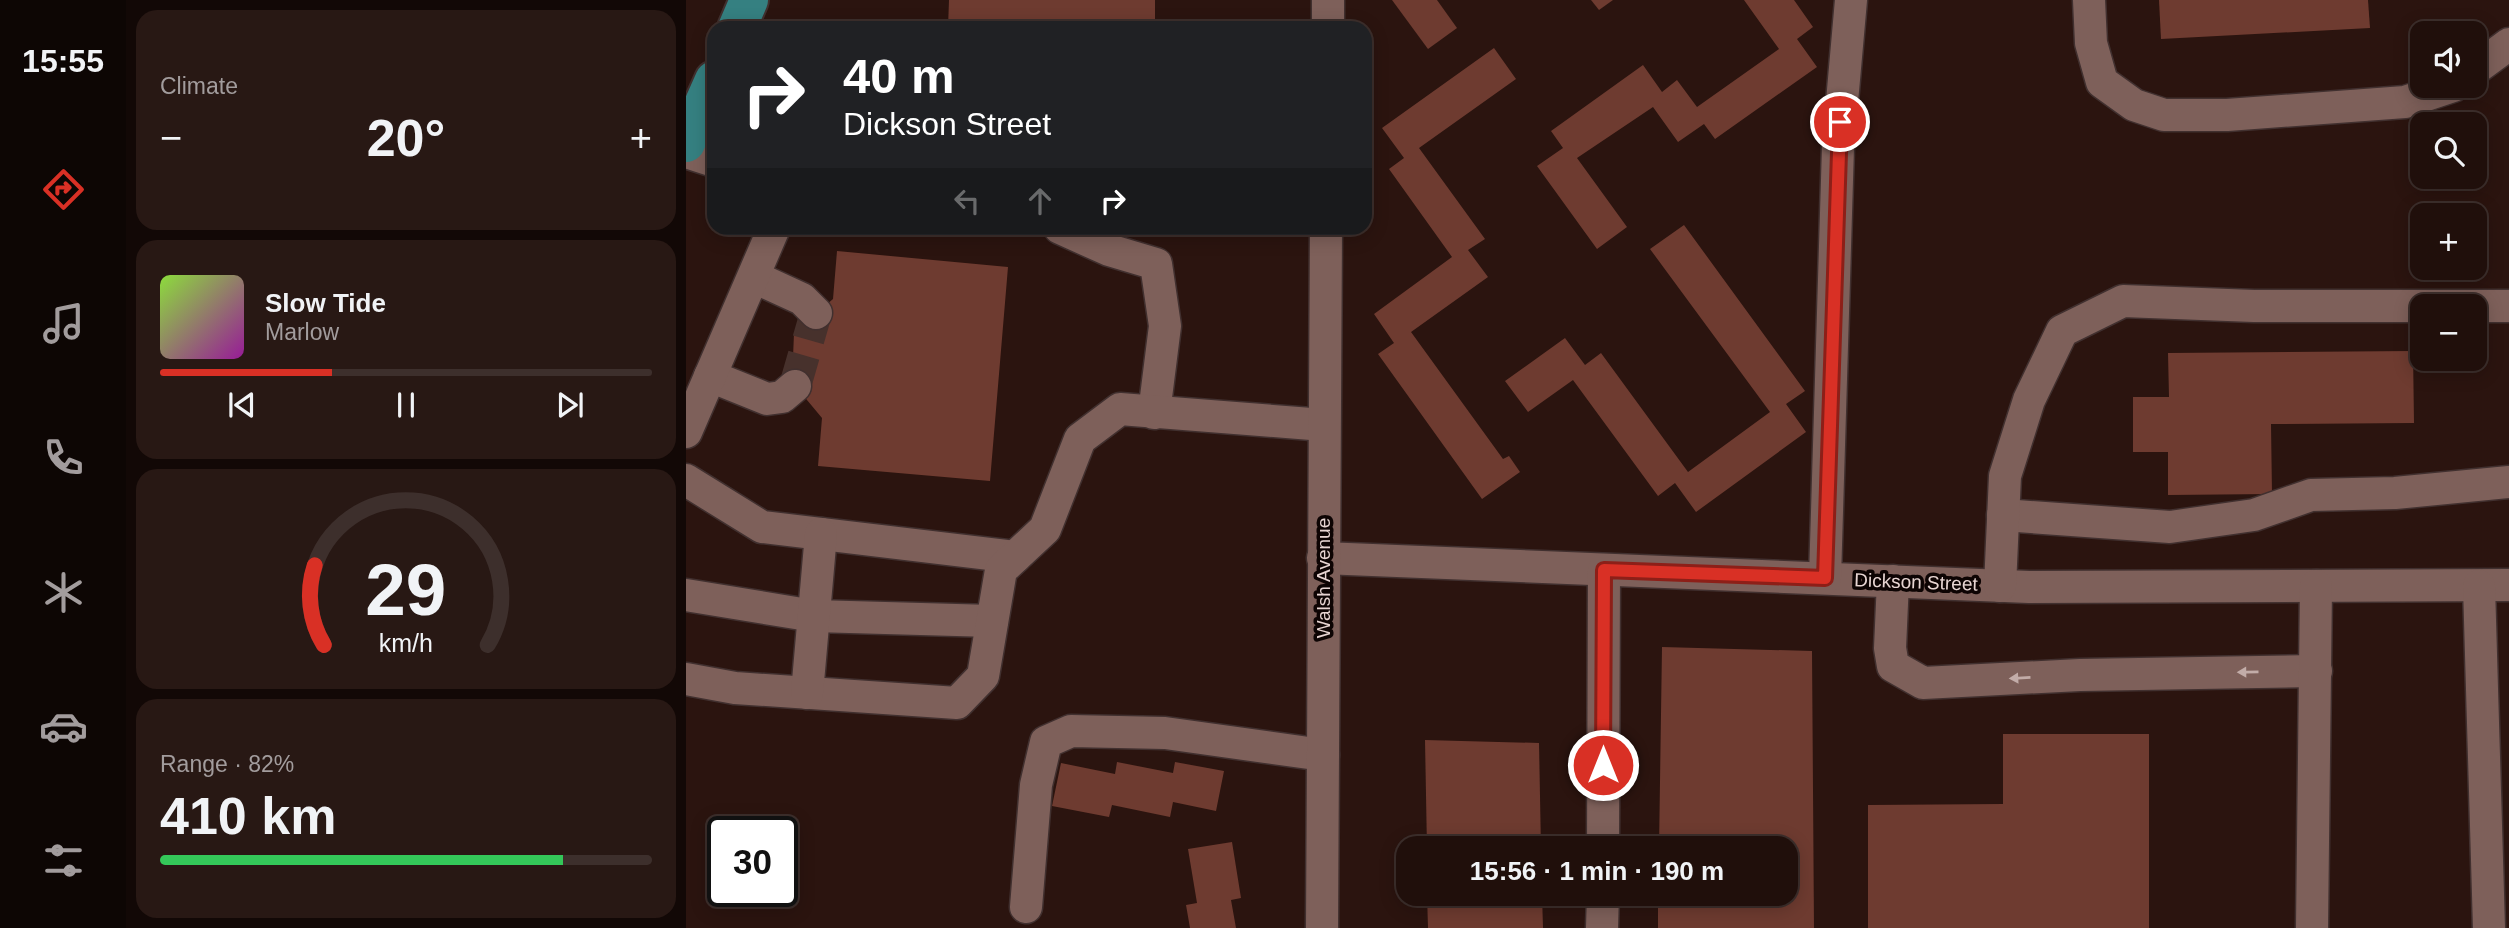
<!DOCTYPE html>
<html lang="en">
<head>
<meta charset="utf-8">
<style>
	:root { --surface:#200f0b; --page:#281814; --text:#f1f3f6; --muted:#a29c9d; --line:#3d2f2c; --accent:#d93025 }
	body { margin:0; font-family:Arial,sans-serif; background:var(--page); color:var(--text); height:100vh; display:flex; flex-direction:column; font-size:26px; white-space:nowrap }
	* { box-sizing:border-box; margin:0 }
	p { font-size:23px; color:var(--muted) }
	.icon { flex:none; width:38px; height:38px; fill:none; stroke:currentColor; stroke-width:2; stroke-linecap:round; stroke-linejoin:round }
	.map { position:relative; flex:1; overflow:hidden }
	.drawer { display:flex; flex-direction:column; gap:10px; padding:10px; background:#120806; width:560px }
	.drawer>* { flex:none }
	.guide { position:absolute; left:21px; top:21px; width:665px; height:214px; border-radius:21px; box-shadow:0 4px 18px #0003,0 0 0 2px var(--line); background:#202124; color:#fff; overflow:hidden }
	.fabs { position:absolute; left:1724px; top:21px; display:grid; gap:14px }
	.fabs a { display:grid; place-items:center; width:77px; height:77px; border-radius:14px; background:var(--surface); box-shadow:0 4px 18px #0003,0 0 0 2px var(--line); font-size:35px }
	.speed { position:absolute; left:21px; top:816px; display:flex; gap:14px; font-size:35px; font-weight:700; text-align:center }
	.speed>* { display:grid; place-content:center; width:91px; height:91px; border-radius:50%; background:var(--surface); box-shadow:0 4px 18px #0003,0 0 0 2px var(--line); line-height:1 }
	.speed .limit { border:4px solid #111; border-radius:10px; background:#fff; color:#111 }
	.pin { position:absolute; display:grid; place-items:center; width:60px; height:60px; color:#fff; margin:-30px; border:4px solid #fff; border-radius:50%; box-shadow:0 2px 7px #0007 }
	.me { position:absolute; width:77px; margin:-38px; rotate:0deg; stroke-linejoin:round; filter:drop-shadow(0 0 5px #0008) }
	.turn { display:flex; align-items:center; gap:24px; height:147px; padding:0 21px; font-size:32px }
	.turn .icon { width:91px; height:91px; stroke-width:2.5 }
	.turn b { display:block; font-size:49px; line-height:60px }
	.lanes { display:flex; align-items:center; height:66px; padding:0 21px; background:#0003; justify-content:center; gap:35px; direction:ltr }
	.lanes .off { opacity:.35 }
	.big { font-size:52px; font-weight:600; line-height:1.1 }
	.drawer .tile { flex:1; display:flex; flex-direction:column; justify-content:center; gap:10px; min-width:0; padding:0 24px; border-radius:21px; background:var(--page) }
	.drawer .dial { align-items:center; gap:0 }
	.dial svg { height:182px; overflow:visible; fill:none; stroke:var(--line); stroke-width:7; stroke-linecap:round; text-anchor:middle }
	.dial text { fill:var(--text); stroke:none }
	.song { display:flex; align-items:center; gap:21px }
	.cover { width:84px; height:84px; border-radius:10px; background:linear-gradient(135deg,hsl(90 70% 55%),hsl(300 70% 35%)) }
	.played { height:7px; border-radius:4px; background:linear-gradient(90deg,var(--accent) 35%,var(--line) 35%) }
	.keys { display:flex; justify-content:space-around; direction:ltr }
	.heat { display:flex; justify-content:space-between; align-items:center; font-size:38px; direction:ltr }
	.charge { height:10px; border-radius:5px; background:linear-gradient(90deg,#34c759 82%,var(--line) 0) }
	.trip { position:absolute; left:710px; top:836px; width:402px; height:70px; border-radius:21px; background:var(--surface); box-shadow:0 4px 18px #0003,0 0 0 2px var(--line); font-weight:600; line-height:70px; text-align:center }
	main { display:flex; flex:1; min-height:0 }
	.tab-bar { display:flex; flex-direction:column; width:126px; justify-content:space-around; align-items:center; background:#0d0604; color:var(--muted) }
	.tab-bar .icon { width:49px; height:49px }
	.tab-bar .active { color:var(--accent) }
	.tab-bar b { font-size:32px; color:var(--text) }
	.map>svg:first-child { display:block }
	.building { fill:#6e3b30 }
	.lines { fill:none; stroke-linecap:round; stroke-linejoin:round }
	.minor-tunnel { stroke:#47312c; stroke-width:32; stroke-dasharray:32 16; stroke-linecap:butt }
	.minor-casing { stroke:#41302f; stroke-width:35 }
	.major-casing { stroke:#41302f; stroke-width:42 }
	.minor { stroke:#7e605a; stroke-width:32 }
	.major { stroke:#358081; stroke-width:38 }
	.oneway { fill:#c2aca8 }
	.route-casing { stroke:#8d1f18; stroke-width:18 }
	.route { stroke:#d93025; stroke-width:12 }
	.labels { text-anchor:middle; dominant-baseline:central; stroke-width:7; stroke-linejoin:round; paint-order:stroke }
	.street-label { font-size:19px; fill:#e7d5d2; stroke:#0d0403 }
</style>
</head>
<body>
<main>
<nav class="tab-bar">
<b>15:55</b>
<svg class="icon active" aria-label="directions" viewBox="0 0 24 24"><path d="M12 3l9 9-9 9-9-9zM9 14v-3h6M13 9l2 2-2 2"/></svg>
<svg class="icon" aria-label="music" viewBox="0 0 24 24"><path d="M9 18V5l10-2v13"/><circle cx="6" cy="18" r="3"/><circle cx="16" cy="16" r="3"/></svg>
<svg class="icon" aria-label="phone" viewBox="0 0 24 24"><path d="M5 4h4l2 5-3 2q2 4 5 5l2-3 5 2v4C11 20 4 13 5 4z"/></svg>
<svg class="icon" aria-label="climate" viewBox="0 0 24 24"><path d="M12 3v18M4 7l16 10M4 17L20 7"/></svg>
<svg class="icon" aria-label="car" viewBox="0 0 24 24"><path d="M5 17H2v-5l4-1 3-4h7l3 4 3 1v5h-3M9 17h6M6 11h13"/><circle cx="7" cy="17" r="2"/><circle cx="17" cy="17" r="2"/></svg>
<svg class="icon" aria-label="filters" viewBox="0 0 24 24"><path d="M4 7h16M4 17h16"/><circle cx="9" cy="7" r="2"/><circle cx="15" cy="17" r="2"/></svg>
</nav>
<section class="drawer">
<div class="tile"><p>Climate</p>
<div class="heat"><a>−</a><b class="big">20°</b><a>+</a></div>
</div>
<div class="tile">
<div class="song"><i class="cover"></i><div><b>Slow Tide</b><p>Marlow</p></div></div>
<div class="played"></div>
<div class="keys"><svg class="icon" aria-label="previous" viewBox="0 0 24 24"><path d="M18 5L8 12l10 7zM5 5v14"/></svg><svg class="icon" aria-label="pause" viewBox="0 0 24 24"><path d="M8 5v14M16 5v14"/></svg><svg class="icon" aria-label="next" viewBox="0 0 24 24"><path d="M6 5l10 7-10 7zM19 5v14"/></svg></div>
</div>
<div class="tile dial"><svg viewBox="0 0 100 80">
<path d="M14 69A42 42 0 1 1 86 69"/>
<path d="M14 69A42 42 0 0 1 10 34" stroke="#d93025"/>
<text x="50" y="56" font-size="32" font-weight="700">29</text>
<text x="50" y="72" font-size="11">km/h</text>
</svg></div>
<div class="tile"><p>Range · 82%</p><b class="big">410 km</b><div class="charge"></div></div>
</section>
<div class="map">
<svg width="1823" height="928" viewBox="0 0 1823 928">
	<rect width="100%" height="100%" fill="#2b140f"/>
	<g class="building">
		<path d="M 263,0 L 469,0 L 469,28 L 262,28 Z"/>
		<path d="M 706,0 L 751,0 L 771,28 L 742,49 Z"/>
		<path d="M 905,0 L 927,0 L 913,10 Z"/>
		<path d="M 1058,0 L 1108,0 L 1127,27 L 1111,39 L 1131,67 L 1029,139 L 1018,124 L 992,142 L 967,107 L 891,158 L 941,227 L 911,249 L 851,166 L 877,148 L 865,131 L 957,65 L 976,92 L 991,80 L 1011,107 L 1093,49 Z"/>
		<path d="M 1473,0 L 1682,0 L 1684,28 L 1475,39 Z"/>
		<path d="M 808,48 L 830,79 L 733,148 L 799,239 L 782,250 L 802,277 L 725,332 L 817,459 L 823,456 L 834,472 L 796,499 L 692,354 L 708,343 L 688,314 L 766,257 L 703,169 L 718,158 L 696,128 Z"/>
		<path d="M 998,225 L 1119,391 L 1100,404 L 1120,432 L 1010,512 L 989,483 L 972,496 L 887,380 L 842,412 L 819,381 L 879,338 L 899,365 L 915,353 L 1002,472 L 1084,412 L 964,249 Z"/>
		<path d="M 151,251 L 322,267 L 304,481 L 132,466 L 136,418 L 106,382 L 108,333 L 147,299 Z"/>
		<path d="M 1727,351 L 1728,423 L 1585,424 L 1586,494 L 1482,495 L 1482,452 L 1447,452 L 1447,397 L 1483,397 L 1482,353 Z"/>
		<path d="M 976,647 L 1126,651 L 1128,928 L 972,928 L 972,894 L 1101,894 L 1101,849 L 973,849 Z"/>
		<path d="M 1317,734 L 1463,734 L 1463,928 L 1182,928 L 1182,805 L 1317,804 Z"/>
		<path d="M 739,740 L 853,743 L 855,849 L 741,849 Z"/>
		<path d="M 431,762 L 487,773 L 489,762 L 538,771 L 530,811 L 487,802 L 484,817 L 426,805 L 423,817 L 366,806 L 375,763 L 429,774 Z"/>
		<path d="M 546,842 L 555,898 L 545,900 L 550,928 L 504,928 L 500,905 L 511,903 L 502,849 Z"/>
		<path d="M 741,894 L 856,894 L 857,928 L 742,928 Z"/>
	</g>
	<g class="lines">
		<path class="minor-tunnel" d="M 109,386 L 130,313"/>
		<defs>
			<g id="minor">
				<path d="M 1403,0 L 1405,43 L 1416,82 L 1448,105 L 1478,115 L 1541,115 L 1719,102 L 1767,86"/>
				<path d="M 642,28 L 642,0"/>
				<path d="M 1788,70 L 1823,44"/>
				<path d="M 0,152 L 28,161"/>
				<path d="M 374,228 L 423,250 L 470,264 L 479,326 L 468,413"/>
				<path d="M 68,277 L 116,299 L 130,313"/>
				<path d="M 24,376 L 81,399 L 96,397 L 109,386"/>
				<path d="M 0,432 L 88,228"/>
				<path d="M 0,480 L 76,527 L 329,557"/>
				<path d="M 1317,515 L 1484,527 L 1568,515 L 1625,495 L 1709,493 L 1823,482"/>
				<path d="M 637,558 L 1343,587 L 1823,585"/>
				<path d="M 1139,578 L 1152,147 L 1165,0"/>
				<path d="M 1207,581 L 1204,648 L 1207,666 L 1237,683 L 1394,675 L 1630,671"/>
				<path d="M 1314,586 L 1319,476 L 1343,400 L 1376,331 L 1437,301 L 1568,306 L 1823,306"/>
				<path d="M 1793,586 L 1803,928"/>
				<path d="M 0,595 L 128,616 L 306,621"/>
				<path d="M 0,679 L 49,688 L 271,703 L 297,676 L 315,570 L 359,529 L 394,439 L 434,409 L 638,425"/>
				<path d="M 121,693 L 135,534"/>
				<path d="M 917,849 L 918,570"/>
				<path d="M 340,907 L 350,785 L 360,742 L 385,731 L 479,733 L 637,755"/>
				<path d="M 636,928 L 640,228"/>
				<path d="M 916,928 L 917,894"/>
				<path d="M 1626,928 L 1630,586"/>
			</g>
			<g id="major">
				<path d="M 51,28 L 63,0"/>
				<path d="M 0,143 L 28,80"/>
			</g>
		</defs>
		<use href="#minor" class="minor-casing"/>
		<use href="#major" class="major-casing"/>
		<use href="#minor" class="minor"/>
		<use href="#major" class="major"/>
	</g>
	<defs><path id="oneway-solid" d="M-6-.8H1V-3.2L6.5 0L1 3.2V.8H-6Z" transform="scale(1.75)"/></defs>
	<g class="oneway">
		<use href="#oneway-solid" transform="translate(1562 672) rotate(179)"/>
		<use href="#oneway-solid" transform="translate(1334 678) rotate(177)"/>
	</g>
	<g class="lines">
		<defs>
			<path id="route" d="M 917,765 L 918,570 L 1139,578 L 1154,122"/>
		</defs>
		<use href="#route" class="route-casing"/>
		<use href="#route" class="route"/>
	</g>
	<g class="labels">
		<g class="street-label">
			<text transform="translate(637 578) rotate(-90)">Walsh Avenue</text>
			<text transform="translate(1230 582) rotate(2)">Dickson Street</text>
		</g>
	</g>
</svg>
<div class="fabs">
<a><svg class="icon" aria-label="sound" viewBox="0 0 24 24"><path d="M4 9h4l5-4v14l-5-4H4zM17 9q2 3 0 6"/></svg></a>
<a><svg class="icon" aria-label="search" viewBox="0 0 24 24"><circle cx="10" cy="10" r="6"/><path d="M15 15l6 6"/></svg></a>
<a>+</a>
<a>−</a>
</div>
<div class="speed"><div class="limit">30</div></div>
<div class="pin" style="left:1154px;top:122px;background:#d93025"><svg class="icon" aria-label="arrive" viewBox="0 0 24 24"><path d="M6 21V4h12l-3 4 3 4H6"/></svg></div>
<svg class="me" style="left:917px;top:765px" viewBox="-20 -20 40 40"><circle r="17" fill="#d93025" stroke="#fff" stroke-width="3"/><path d="M0-11L8 9 0 5-8 9z" fill="#fff"/></svg>
<div class="trip">15:56 · 1 min · 190 m</div>
<div class="guide">
<div class="turn"><svg class="icon" aria-label="right" viewBox="0 0 24 24"><path d="M7 20v-9h11M14 6l5 5-5 5"/></svg><div><b>40 m</b>Dickson Street</div></div>
<div class="lanes"><svg class="icon off" aria-label="left" viewBox="0 0 24 24"><path d="M17 20v-9H6M10 6l-5 5 5 5"/></svg><svg class="icon off" aria-label="ahead" viewBox="0 0 24 24"><path d="M12 20V5M6 11l6-6 6 6"/></svg><svg class="icon" aria-label="right" viewBox="0 0 24 24"><path d="M7 20v-9h11M14 6l5 5-5 5"/></svg></div>
</div>
</div>
</main>
</body>
</html>
